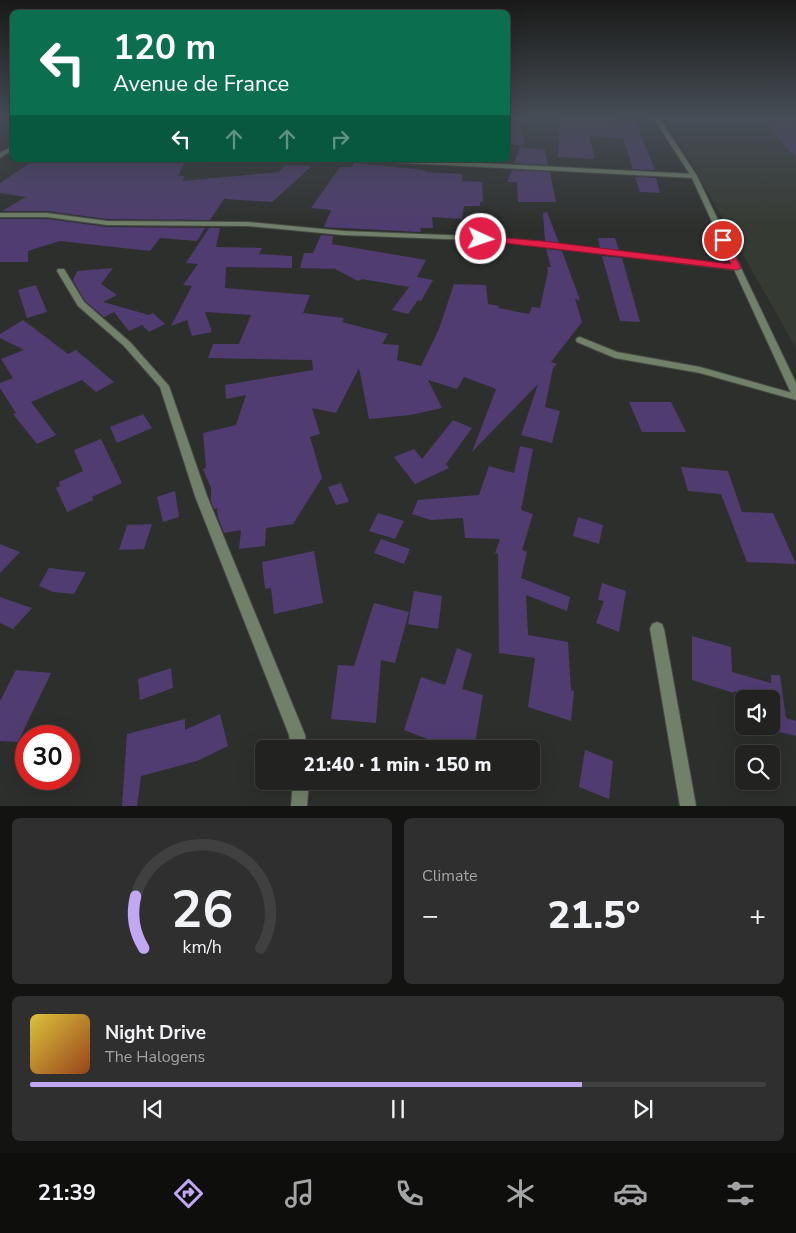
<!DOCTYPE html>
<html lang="en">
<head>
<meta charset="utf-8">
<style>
	:root { --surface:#222321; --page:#2e2f2e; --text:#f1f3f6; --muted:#a2a4a5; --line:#3f403f; --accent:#c2a8f3 }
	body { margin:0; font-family:"Nunito Sans",sans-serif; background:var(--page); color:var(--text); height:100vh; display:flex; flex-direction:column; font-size:19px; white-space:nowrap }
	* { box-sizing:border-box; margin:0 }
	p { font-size:16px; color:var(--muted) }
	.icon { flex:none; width:28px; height:28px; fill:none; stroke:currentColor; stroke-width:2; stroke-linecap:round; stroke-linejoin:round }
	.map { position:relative; height:806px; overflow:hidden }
	.sheet { display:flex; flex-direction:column; gap:12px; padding:12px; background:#131312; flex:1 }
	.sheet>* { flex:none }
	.hud { position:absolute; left:10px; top:10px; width:500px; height:152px; border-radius:8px; box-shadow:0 5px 20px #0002,0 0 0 1px var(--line); background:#0b6e4f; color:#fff; overflow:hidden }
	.buttons { position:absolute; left:735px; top:690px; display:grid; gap:10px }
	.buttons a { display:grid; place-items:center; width:45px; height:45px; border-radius:8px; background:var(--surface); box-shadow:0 5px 20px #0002,0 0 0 1px var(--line); font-size:25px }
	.speed { position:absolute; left:15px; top:725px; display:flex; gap:10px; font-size:25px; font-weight:700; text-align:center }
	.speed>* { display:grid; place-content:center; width:65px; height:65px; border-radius:50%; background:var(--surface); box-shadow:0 5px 20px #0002,0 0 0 1px var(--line); line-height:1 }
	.speed .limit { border:8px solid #d22; background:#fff; color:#111 }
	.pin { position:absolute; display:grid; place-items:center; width:42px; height:42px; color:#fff; margin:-21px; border:2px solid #fff; border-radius:50%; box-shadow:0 1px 5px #0007 }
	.me { position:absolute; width:55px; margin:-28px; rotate:93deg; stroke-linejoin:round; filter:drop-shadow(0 0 4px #0008) }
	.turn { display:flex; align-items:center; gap:18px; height:105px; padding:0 20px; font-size:22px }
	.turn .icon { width:65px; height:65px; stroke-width:2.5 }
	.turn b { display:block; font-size:35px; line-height:42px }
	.lanes { display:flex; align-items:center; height:48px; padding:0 20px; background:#0003; justify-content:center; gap:25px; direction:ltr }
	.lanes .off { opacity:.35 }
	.big { font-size:38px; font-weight:800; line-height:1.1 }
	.sheet .widget { flex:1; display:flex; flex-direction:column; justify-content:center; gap:8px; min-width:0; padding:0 18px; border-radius:8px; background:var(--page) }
	.sheet .dial { align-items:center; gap:0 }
	.dial svg { height:130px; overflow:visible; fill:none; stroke:var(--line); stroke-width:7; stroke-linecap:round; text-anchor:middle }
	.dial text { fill:var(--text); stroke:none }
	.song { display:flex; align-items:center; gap:15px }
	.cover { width:60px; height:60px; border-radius:8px; background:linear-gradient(135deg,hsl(50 70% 55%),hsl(20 70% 35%)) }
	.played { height:5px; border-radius:2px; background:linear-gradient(90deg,var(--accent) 75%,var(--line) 75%) }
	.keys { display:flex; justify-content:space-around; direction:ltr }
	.heat { display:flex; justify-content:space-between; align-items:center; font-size:28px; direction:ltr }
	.sheet .tiles { flex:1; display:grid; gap:12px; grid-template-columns:1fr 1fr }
	.widget:last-child { grid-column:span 2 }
	.trip { position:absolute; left:255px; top:740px; width:285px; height:50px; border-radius:8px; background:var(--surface); box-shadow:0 5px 20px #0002,0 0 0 1px var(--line); font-weight:800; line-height:50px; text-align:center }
	.tab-bar { display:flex; height:80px; justify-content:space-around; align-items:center; background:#0e0e0d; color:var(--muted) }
	.tab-bar .icon { width:35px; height:35px }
	.tab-bar .selected { color:var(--accent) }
	.tab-bar b { font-size:22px; color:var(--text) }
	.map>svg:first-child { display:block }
	.built { fill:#353a32 }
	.building { fill:#503c71 }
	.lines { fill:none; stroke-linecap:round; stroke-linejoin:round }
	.minor-casing { stroke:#484a47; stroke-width:2 }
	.tertiary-casing { stroke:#484a47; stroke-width:2 }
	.minor { fill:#718169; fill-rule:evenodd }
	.tertiary { fill:#718169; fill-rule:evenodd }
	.route { fill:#e11d48; stroke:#92132f }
</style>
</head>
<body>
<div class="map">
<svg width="796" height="806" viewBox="0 0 796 806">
	<rect width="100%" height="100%" fill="#2d2f2c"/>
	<path class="built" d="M 663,116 L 796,116 L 796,348 L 680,143 Z"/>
	<g class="building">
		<path d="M 560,116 L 612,116 L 613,122 L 636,123 L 655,170 L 633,169 L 623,138 L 589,136 L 595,159 L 558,157 Z"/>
		<path d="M 760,116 L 796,116 L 796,158 L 775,135 Z"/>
		<path d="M 509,117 L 522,117 L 524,146 L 509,144 Z"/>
		<path d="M 520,147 L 545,150 L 548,165 L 514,163 Z"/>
		<path d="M 34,160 L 186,160 L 178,176 L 185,176 L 182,181 L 279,172 L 285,165 L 312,166 L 272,202 L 224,199 L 210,220 L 107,219 L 47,211 L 2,211 L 26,197 L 0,193 L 0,183 Z"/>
		<path d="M 354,163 L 425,170 L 425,172 L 462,174 L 462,181 L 482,182 L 483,202 L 480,202 L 480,206 L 464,206 L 462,219 L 432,217 L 433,228 L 420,228 L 421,232 L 324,227 L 331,210 L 311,208 L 340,167 L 352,167 Z"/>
		<path d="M 512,170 L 550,172 L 556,202 L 518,202 L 517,182 L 507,182 Z"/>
		<path d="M 635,177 L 656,178 L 660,193 L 640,192 Z"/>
		<path d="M 547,212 L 559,243 L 545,241 L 543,213 Z"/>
		<path d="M 0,219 L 47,219 L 107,227 L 205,228 L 197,241 L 160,238 L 150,251 L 60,241 L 28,251 L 28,262 L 0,262 Z"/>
		<path d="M 209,228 L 220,228 L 216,247 L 262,248 L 259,254 L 292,256 L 292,268 L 226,267 L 225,288 L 310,295 L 303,313 L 344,318 L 342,322 L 388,334 L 382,344 L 399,345 L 397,360 L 421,366 L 439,329 L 454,284 L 486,285 L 488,304 L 499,306 L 498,308 L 529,314 L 532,307 L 540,308 L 548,271 L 547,267 L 551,267 L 546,249 L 562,251 L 580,300 L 575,299 L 582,322 L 551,362 L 557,364 L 553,368 L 545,407 L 560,411 L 552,443 L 521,435 L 538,384 L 472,452 L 496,389 L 464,377 L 457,389 L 428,380 L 442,408 L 410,415 L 369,419 L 359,368 L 336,413 L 312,408 L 320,434 L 310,437 L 322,478 L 293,524 L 266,528 L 265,546 L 239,549 L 241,530 L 224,533 L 218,517 L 217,508 L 214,509 L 211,501 L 211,488 L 203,469 L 206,468 L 203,433 L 236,425 L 246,395 L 226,399 L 225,385 L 313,370 L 312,360 L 208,358 L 213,344 L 239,344 L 251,315 L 205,312 L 212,332 L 192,336 L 187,320 L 171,326 L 192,286 L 183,285 L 198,264 L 186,263 Z"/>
		<path d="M 321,235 L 333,236 L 332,244 L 426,260 L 417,277 L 433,280 L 421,301 L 418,300 L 408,314 L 392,310 L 412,283 L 409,287 L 362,279 L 358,281 L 335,269 L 300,268 L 304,253 L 313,253 Z"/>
		<path d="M 598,238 L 615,238 L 619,250 L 600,248 Z"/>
		<path d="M 602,256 L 622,258 L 640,322 L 620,321 Z"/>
		<path d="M 113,268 L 101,284 L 117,295 L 103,302 L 149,315 L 153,313 L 165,324 L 149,332 L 142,325 L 129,331 L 114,312 L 104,317 L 85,301 L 73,280 L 77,271 Z"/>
		<path d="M 36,285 L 47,312 L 27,318 L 18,290 Z"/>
		<path d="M 23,320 L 68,354 L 76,350 L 114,382 L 96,392 L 82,380 L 31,402 L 56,435 L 37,444 L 13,414 L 16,413 L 0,388 L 0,383 L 13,378 L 1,359 L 24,350 L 0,338 L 0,334 Z"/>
		<path d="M 629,402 L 671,402 L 686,432 L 642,432 Z"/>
		<path d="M 143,414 L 152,428 L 117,443 L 110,427 Z"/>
		<path d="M 453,420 L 472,428 L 446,464 L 449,468 L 415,484 L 394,457 L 414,449 L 422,459 Z"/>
		<path d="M 101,439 L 122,483 L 92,497 L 93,500 L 67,512 L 56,488 L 60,486 L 59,482 L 83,471 L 74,450 Z"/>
		<path d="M 520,446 L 533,449 L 521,510 L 533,514 L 522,550 L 527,552 L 521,578 L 570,597 L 567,611 L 526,595 L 528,635 L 568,642 L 571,690 L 574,691 L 571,721 L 528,707 L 535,658 L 499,653 L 498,554 L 495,553 L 500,539 L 465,538 L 463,518 L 431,520 L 412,514 L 418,500 L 479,495 L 489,466 L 514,473 Z"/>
		<path d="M 681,467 L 728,471 L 742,512 L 773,513 L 796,564 L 747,562 L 721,494 L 688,491 Z"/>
		<path d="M 341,483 L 349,502 L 336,505 L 328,487 Z"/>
		<path d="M 175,491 L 179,517 L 163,522 L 157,497 Z"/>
		<path d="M 378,513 L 404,521 L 395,539 L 369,531 Z"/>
		<path d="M 578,517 L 603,525 L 599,544 L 573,536 Z"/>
		<path d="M 152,524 L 144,549 L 119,550 L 127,525 Z"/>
		<path d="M 381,539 L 410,549 L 404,564 L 374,553 Z"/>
		<path d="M 0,544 L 20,552 L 0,573 Z"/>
		<path d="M 314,551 L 323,603 L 274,614 L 271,588 L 265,589 L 262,562 Z"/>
		<path d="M 49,568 L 73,571 L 86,572 L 74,594 L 53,592 L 39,586 Z"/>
		<path d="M 602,583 L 626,591 L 619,632 L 596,623 L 604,601 L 598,600 Z"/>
		<path d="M 414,591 L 442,596 L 438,629 L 408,624 Z"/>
		<path d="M 0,597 L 32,608 L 13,629 L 0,623 Z"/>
		<path d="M 374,603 L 409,612 L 395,663 L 381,660 L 376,723 L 331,719 L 338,665 L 354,666 Z"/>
		<path d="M 692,636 L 731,647 L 732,672 L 771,683 L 771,675 L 780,675 L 786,718 L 796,721 L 796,736 L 771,730 L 771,699 L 759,699 L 734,691 L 734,693 L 692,680 Z"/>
		<path d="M 457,648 L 472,654 L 462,689 L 483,695 L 474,749 L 445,749 L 446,746 L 404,730 L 421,677 L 445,685 Z"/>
		<path d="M 171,668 L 173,688 L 140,700 L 138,679 Z"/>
		<path d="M 16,670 L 51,673 L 18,742 L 0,741 L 0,701 Z"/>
		<path d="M 220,714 L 228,746 L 197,761 L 141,776 L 137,806 L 122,806 L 127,734 L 185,719 L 185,730 Z"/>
		<path d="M 585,750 L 613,761 L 609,799 L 579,787 Z"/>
	</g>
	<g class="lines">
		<defs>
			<g id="minor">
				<path d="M 12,146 L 12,150 L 0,158 L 0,153 Z"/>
				<path d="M 384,160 L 421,160 L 694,174 L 697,176 L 694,178 L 387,162 Z"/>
				<path d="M 0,213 L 47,213 L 107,221 L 248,222 L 343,231 L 496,237 L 737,266 L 741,268 L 737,270 L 496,241 L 343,235 L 248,226 L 107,225 L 47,217 L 0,217 Z"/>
				<path d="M 58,269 L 64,269 L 84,302 L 130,342 L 169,386 L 207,496 L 305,735 L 307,749 L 291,749 L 289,735 L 195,496 L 160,387 L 124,346 L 78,306 L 57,271 Z"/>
				<path d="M 580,337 L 617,352 L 700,367 L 796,394 L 796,400 L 700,373 L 615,358 L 577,342 L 576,340 L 577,338 Z"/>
				<path d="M 657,622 L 662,624 L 664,629 L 696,806 L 680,806 L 650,629 L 652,624 Z"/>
				<path d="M 293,781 L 309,781 L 307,806 L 291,806 Z"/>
			</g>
			<path id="tertiary" d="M 652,116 L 658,116 L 697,176 L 796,383 L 796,396 L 791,393 L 691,176 Z"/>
		</defs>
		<use href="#minor" class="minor-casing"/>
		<use href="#tertiary" class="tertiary-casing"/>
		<use href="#minor" class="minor"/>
		<use href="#tertiary" class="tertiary"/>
	</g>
	<linearGradient id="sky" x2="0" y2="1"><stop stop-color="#191a18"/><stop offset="0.51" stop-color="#464d56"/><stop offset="1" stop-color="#464d56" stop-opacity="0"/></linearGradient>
	<rect width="796" height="229" fill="url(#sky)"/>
	<path class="route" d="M 481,236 L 542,241 L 731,264 L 719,240 L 723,237 L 727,240 L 741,268 L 737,270 L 478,240 L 478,237 Z"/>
</svg>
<div class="buttons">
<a><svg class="icon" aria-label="sound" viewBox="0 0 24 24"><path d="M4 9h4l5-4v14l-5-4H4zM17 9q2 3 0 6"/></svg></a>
<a><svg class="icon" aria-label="search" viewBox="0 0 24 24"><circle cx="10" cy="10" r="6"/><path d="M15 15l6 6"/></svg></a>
</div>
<div class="speed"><div class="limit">30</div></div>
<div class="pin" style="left:723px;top:240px;background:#d93025"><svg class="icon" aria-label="arrive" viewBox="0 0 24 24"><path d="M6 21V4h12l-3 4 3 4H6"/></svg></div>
<svg class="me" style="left:481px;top:239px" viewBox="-20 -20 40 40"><circle r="17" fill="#e11d48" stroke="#fff" stroke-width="3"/><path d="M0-11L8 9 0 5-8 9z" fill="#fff"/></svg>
<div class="trip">21:40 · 1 min · 150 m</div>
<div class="hud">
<div class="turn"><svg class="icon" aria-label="left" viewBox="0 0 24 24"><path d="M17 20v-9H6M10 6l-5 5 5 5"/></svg><div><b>120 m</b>Avenue de France</div></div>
<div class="lanes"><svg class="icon" aria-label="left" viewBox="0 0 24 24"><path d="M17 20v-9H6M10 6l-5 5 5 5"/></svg><svg class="icon off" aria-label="ahead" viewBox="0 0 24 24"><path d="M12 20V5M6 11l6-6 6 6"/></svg><svg class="icon off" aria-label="ahead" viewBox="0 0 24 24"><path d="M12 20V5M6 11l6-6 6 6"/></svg><svg class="icon off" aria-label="right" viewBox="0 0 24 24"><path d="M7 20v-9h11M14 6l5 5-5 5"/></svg></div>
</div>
</div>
<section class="sheet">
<div class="tiles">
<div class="widget dial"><svg viewBox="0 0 100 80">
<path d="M14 69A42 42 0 1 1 86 69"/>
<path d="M14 69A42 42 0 0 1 9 37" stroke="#c2a8f3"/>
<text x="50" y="56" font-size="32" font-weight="700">26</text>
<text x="50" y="72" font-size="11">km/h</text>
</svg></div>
<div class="widget"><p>Climate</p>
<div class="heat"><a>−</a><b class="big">21.5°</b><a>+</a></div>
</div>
<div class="widget">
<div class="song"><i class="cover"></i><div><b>Night Drive</b><p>The Halogens</p></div></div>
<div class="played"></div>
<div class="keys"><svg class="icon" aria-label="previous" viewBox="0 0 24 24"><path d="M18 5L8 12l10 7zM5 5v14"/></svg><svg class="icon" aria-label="pause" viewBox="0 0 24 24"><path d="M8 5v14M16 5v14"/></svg><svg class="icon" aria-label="next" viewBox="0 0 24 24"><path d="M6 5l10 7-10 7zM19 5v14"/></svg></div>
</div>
</div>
</section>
<nav class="tab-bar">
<b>21:39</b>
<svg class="icon selected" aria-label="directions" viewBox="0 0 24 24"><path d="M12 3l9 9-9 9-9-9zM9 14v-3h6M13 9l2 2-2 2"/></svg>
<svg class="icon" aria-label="music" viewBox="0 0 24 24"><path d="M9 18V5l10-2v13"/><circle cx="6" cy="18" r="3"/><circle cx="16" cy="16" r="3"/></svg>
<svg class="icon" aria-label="phone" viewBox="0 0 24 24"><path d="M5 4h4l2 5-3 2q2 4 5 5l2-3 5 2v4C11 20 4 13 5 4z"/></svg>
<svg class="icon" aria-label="climate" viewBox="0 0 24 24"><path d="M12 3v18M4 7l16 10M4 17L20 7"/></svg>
<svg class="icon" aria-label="car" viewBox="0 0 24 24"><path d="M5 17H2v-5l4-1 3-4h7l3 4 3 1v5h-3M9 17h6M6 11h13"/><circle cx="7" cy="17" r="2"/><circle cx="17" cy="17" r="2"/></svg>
<svg class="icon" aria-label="filters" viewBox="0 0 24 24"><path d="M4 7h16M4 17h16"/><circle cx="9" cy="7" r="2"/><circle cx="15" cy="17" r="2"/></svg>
</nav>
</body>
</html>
